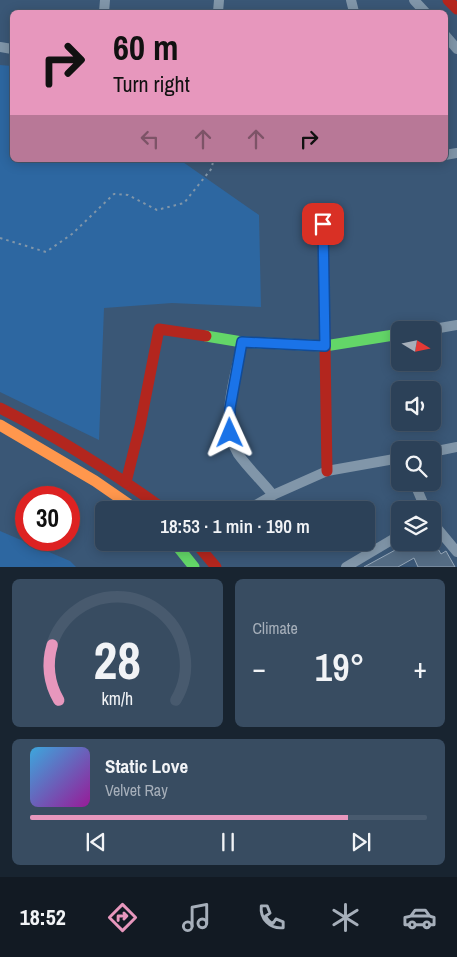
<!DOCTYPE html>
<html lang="en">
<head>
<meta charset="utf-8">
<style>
	:root { --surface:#2c4158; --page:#384c61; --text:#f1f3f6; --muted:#a6afba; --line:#485a6e; --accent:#e797bd }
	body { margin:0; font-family:"Archivo Narrow",sans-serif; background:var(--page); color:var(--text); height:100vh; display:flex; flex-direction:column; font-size:19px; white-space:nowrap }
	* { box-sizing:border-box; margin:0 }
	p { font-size:16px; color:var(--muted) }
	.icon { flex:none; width:28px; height:28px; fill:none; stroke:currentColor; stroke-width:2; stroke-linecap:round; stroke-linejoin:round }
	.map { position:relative; height:567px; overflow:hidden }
	.side { display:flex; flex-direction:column; gap:12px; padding:12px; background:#182430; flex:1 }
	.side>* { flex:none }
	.top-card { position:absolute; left:10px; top:10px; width:438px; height:152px; border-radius:8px; box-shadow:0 2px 12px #0003,0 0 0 1px var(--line); background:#e797bd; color:#111; overflow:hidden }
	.needle { width:32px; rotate:100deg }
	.controls { position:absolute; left:391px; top:321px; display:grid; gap:10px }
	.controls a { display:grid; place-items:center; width:50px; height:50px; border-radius:8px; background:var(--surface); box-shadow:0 2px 12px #0003,0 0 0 1px var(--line); font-size:25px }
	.speed { position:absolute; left:15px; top:486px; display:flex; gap:10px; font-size:25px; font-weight:700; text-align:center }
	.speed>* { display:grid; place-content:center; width:65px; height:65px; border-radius:50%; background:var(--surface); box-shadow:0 2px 12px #0003,0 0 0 1px var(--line); line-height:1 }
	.speed .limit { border:8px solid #d22; background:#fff; color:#111 }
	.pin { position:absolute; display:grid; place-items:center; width:42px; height:42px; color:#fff; margin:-21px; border-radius:10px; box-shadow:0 2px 8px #0006 }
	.me { position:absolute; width:55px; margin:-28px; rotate:359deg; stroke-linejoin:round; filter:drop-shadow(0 0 4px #0008) }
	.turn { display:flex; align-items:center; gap:18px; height:105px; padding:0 20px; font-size:22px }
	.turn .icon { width:65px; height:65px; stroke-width:2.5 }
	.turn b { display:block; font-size:35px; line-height:42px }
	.lanes { display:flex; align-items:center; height:48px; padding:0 20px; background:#0003; justify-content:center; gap:25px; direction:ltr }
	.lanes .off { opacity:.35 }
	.big { font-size:38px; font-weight:600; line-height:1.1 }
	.side .tile { flex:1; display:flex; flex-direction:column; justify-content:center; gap:8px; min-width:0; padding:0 18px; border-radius:8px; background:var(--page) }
	.side .dial { align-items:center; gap:0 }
	.dial svg { height:130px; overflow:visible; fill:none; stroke:var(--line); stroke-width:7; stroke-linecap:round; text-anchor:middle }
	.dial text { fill:var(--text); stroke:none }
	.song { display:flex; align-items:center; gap:15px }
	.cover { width:60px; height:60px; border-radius:8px; background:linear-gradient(135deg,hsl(200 70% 55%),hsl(300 70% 35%)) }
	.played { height:5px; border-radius:2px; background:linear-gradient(90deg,var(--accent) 80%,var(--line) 80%) }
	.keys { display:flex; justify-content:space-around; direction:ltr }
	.heat { display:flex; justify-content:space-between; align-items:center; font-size:28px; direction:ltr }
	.side .tiles { flex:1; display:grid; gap:12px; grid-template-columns:1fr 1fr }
	.tile:last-child { grid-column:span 2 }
	.trip { position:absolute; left:95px; top:501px; width:280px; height:50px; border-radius:8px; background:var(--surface); box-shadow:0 2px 12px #0003,0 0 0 1px var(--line); font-weight:600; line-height:50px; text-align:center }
	.tabs { display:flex; height:80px; justify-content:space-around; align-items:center; background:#121a23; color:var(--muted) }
	.tabs .icon { width:35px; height:35px }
	.tabs .current { color:var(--accent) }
	.tabs b { font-size:22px; color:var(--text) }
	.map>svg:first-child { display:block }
	.green { fill:#2d67a1 }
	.building { fill:#546c84; stroke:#96a7b8 }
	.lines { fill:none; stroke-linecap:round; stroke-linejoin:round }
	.path { stroke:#8196a9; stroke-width:2; stroke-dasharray:2.5 4; stroke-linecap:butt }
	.street { stroke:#8196a9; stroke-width:10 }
	.fast { stroke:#63d668; stroke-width:11 }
	.slow { stroke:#ff974d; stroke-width:11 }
	.jam { stroke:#b3261e; stroke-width:11 }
	.route-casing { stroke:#114b97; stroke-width:12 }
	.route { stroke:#1a73e8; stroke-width:9 }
</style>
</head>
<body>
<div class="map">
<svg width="457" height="567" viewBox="0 0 457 567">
	<rect width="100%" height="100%" fill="#3a5776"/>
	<g class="green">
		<path d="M 0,65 L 12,66 L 12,160 L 180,160 L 259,215 L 261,307 L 172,303 L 104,308 L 99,440 L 0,392 Z"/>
		<path d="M 0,531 L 70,561 L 76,567 L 0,567 Z"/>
	</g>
	<path class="building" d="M 410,542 L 434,542 L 441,554 L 446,551 L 455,567 L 418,567 L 414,558 L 398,567 L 364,567 Z"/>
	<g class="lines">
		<path class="path" d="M 0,238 L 46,252 L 72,234 L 114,194 L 128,195 L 157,210 L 184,203 L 212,168 L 213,160"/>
		<g class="street">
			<path d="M 351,0 L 354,12"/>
			<path d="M 414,0 L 425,12"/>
			<path d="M 104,12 L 105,0"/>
			<path d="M 218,12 L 219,0"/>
			<path d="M 445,35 L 457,49"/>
			<path d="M 0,47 L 12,49"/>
			<path d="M 445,155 L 457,153"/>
			<path d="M 428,330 L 457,325"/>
			<path d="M 242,342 C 236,376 218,422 238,454 C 248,468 262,481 273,495"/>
			<path d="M 432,452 L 457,447"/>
			<path d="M 414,482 L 426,510"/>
			<path d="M 247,510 L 273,495 L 327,471 L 400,458"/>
			<path d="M 432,522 L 457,552"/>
			<path d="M 346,567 L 400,535"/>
		</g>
		<g class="fast">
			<path d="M 206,336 L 242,342 L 325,346 L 400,334"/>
			<path d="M 174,542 L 194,567"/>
		</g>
		<path class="slow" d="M 0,425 L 95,481 L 137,510"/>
		<g class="jam">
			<path d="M 448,0 L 457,9"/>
			<path d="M 323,223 L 327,471"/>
			<path d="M 0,408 C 58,437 112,472 165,510"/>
			<path d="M 126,482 L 140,426 L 159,329 L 206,336"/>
			<path d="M 195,542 L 216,567"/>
		</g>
	</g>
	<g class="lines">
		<defs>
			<path id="route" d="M 230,433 L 230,408 L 242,342 L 325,346 L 323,224"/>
		</defs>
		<use href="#route" class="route-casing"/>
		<use href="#route" class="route"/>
	</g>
</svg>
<div class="controls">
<a><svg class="needle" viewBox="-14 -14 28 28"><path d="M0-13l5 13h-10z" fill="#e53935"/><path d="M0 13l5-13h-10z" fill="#a6afba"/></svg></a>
<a><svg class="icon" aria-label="sound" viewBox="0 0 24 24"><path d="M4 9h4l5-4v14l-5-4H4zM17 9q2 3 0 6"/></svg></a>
<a><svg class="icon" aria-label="search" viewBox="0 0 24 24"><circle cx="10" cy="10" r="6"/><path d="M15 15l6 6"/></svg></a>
<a><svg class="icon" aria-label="layers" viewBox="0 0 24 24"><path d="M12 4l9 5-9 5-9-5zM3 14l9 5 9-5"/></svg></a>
</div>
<div class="speed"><div class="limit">30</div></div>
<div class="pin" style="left:323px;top:224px;background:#d93025"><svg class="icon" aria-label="arrive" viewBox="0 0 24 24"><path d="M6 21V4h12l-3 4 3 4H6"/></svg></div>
<svg class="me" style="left:230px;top:433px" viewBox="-20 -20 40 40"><path d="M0-17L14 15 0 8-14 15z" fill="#1a73e8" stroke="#fff" stroke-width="4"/></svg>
<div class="trip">18:53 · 1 min · 190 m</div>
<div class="top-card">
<div class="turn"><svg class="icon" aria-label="right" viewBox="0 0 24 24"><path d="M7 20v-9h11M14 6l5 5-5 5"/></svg><div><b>60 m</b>Turn right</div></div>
<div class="lanes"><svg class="icon off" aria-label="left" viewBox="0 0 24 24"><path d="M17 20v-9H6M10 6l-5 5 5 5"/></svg><svg class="icon off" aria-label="ahead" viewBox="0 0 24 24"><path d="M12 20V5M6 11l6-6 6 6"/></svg><svg class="icon off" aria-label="ahead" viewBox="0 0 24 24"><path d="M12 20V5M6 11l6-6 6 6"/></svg><svg class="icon" aria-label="right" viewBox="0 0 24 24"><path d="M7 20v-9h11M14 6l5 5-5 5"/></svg></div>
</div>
</div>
<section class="side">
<div class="tiles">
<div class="tile dial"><svg viewBox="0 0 100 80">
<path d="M14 69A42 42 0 1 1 86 69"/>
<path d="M14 69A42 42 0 0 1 10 35" stroke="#e797bd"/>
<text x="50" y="56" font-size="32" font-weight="700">28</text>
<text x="50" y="72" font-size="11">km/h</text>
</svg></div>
<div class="tile"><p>Climate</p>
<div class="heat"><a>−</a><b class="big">19°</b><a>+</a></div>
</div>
<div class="tile">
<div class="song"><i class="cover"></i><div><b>Static Love</b><p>Velvet Ray</p></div></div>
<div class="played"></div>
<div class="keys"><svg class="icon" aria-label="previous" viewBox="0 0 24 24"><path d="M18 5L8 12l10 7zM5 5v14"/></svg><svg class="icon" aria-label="pause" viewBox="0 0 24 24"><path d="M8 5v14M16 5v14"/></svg><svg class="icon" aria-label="next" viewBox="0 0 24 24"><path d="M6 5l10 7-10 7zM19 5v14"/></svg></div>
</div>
</div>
</section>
<nav class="tabs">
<b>18:52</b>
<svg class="icon current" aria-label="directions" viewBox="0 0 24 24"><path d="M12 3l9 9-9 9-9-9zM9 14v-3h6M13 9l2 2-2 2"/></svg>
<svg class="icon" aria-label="music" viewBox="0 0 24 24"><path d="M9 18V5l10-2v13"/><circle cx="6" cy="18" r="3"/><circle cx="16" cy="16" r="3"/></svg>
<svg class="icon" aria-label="phone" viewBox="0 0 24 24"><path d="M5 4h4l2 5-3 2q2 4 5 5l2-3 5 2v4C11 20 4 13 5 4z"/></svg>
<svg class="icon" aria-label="climate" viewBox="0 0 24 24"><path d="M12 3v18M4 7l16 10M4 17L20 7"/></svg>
<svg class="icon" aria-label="car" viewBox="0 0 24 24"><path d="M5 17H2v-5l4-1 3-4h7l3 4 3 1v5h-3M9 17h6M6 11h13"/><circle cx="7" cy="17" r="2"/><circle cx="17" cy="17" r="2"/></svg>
</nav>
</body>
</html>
